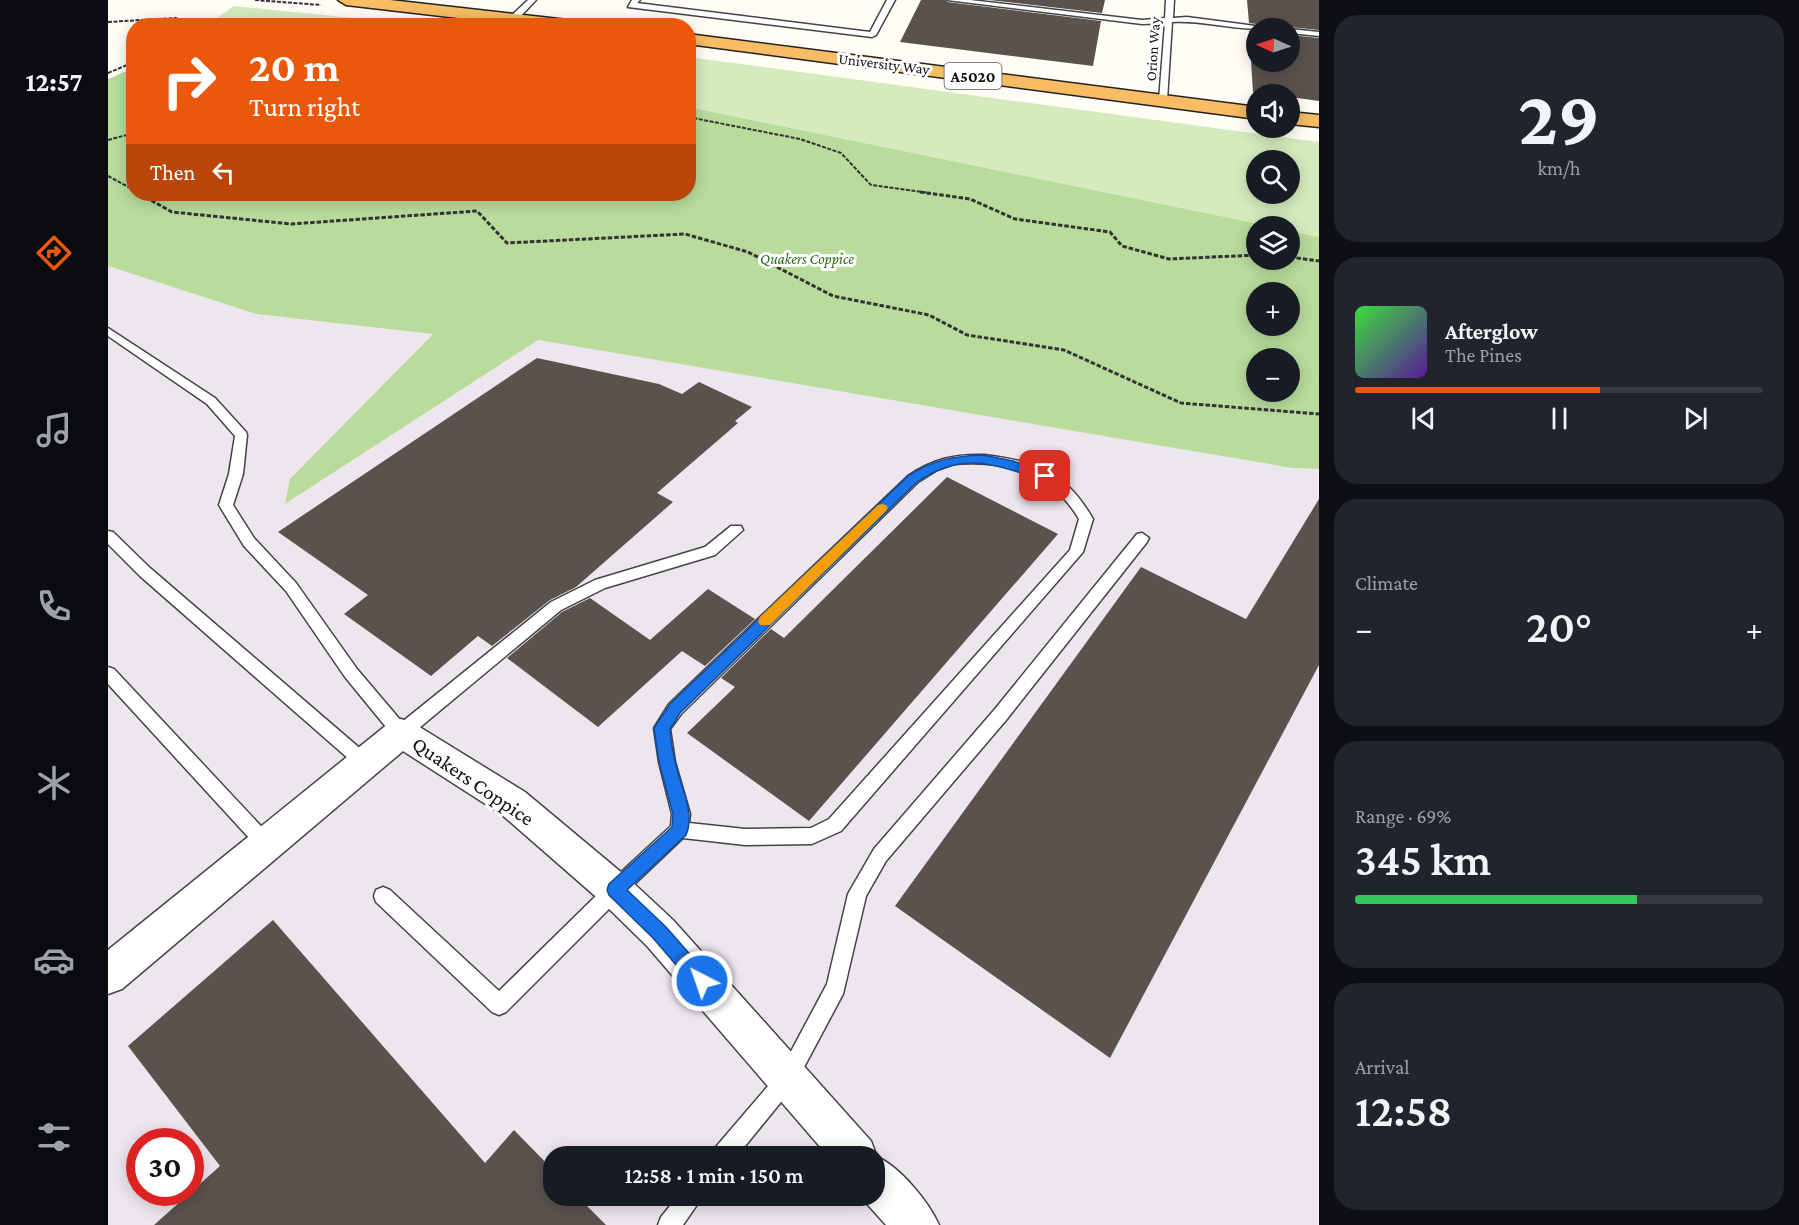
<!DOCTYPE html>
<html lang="en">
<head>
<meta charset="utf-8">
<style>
	:root { --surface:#171b24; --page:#20242c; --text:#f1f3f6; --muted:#9ea1a6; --line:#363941; --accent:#ea580c }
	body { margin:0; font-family:"Crimson Pro",serif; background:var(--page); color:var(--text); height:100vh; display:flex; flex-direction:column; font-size:22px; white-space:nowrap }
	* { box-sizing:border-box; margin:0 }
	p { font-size:20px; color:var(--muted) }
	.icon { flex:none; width:33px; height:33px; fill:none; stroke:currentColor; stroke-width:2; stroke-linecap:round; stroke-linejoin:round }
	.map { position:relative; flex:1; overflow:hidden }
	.side { display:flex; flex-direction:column; gap:15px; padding:15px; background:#0d0f14; width:480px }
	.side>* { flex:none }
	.guide { position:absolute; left:18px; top:18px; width:570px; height:183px; border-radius:24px; box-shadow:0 3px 15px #0003; background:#ea580c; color:#fff; overflow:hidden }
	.needle { width:39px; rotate:273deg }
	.buttons { position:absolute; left:1138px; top:18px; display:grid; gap:12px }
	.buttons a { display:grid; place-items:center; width:54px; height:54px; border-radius:50%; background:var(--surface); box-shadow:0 3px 15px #0003; font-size:30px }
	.speed { position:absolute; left:18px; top:1128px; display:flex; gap:12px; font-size:30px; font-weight:700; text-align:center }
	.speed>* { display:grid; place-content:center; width:78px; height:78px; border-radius:50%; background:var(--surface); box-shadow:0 3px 15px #0003; line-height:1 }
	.speed .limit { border:9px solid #d22; background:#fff; color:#111 }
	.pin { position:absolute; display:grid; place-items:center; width:51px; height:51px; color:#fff; margin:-26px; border-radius:12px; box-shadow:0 3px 9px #0006 }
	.me { position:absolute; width:66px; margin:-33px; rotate:319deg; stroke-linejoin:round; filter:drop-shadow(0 0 4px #0008) }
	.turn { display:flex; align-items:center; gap:21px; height:126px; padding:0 24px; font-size:27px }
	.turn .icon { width:78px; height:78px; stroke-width:2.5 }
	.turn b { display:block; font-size:42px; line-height:51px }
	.then { display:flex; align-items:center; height:57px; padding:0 24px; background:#0003; gap:12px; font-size:22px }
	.big { font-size:45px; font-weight:600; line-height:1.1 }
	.side .tile { flex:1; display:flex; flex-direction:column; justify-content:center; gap:9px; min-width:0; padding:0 21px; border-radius:24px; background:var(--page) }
	.side .dial { align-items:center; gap:0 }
	.dial b { font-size:78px; line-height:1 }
	.song { display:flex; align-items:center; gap:18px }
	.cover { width:72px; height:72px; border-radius:9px; background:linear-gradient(135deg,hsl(120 70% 55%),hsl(270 70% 35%)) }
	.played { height:6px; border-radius:3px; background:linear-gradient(90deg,var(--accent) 60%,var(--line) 60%) }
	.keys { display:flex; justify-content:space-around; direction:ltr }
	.heat { display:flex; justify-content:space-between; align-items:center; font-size:33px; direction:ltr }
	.charge { height:9px; border-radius:4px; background:linear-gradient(90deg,#34c759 69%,var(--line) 0) }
	.trip { position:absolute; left:435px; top:1146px; width:342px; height:60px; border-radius:24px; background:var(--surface); box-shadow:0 3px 15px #0003; font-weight:600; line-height:60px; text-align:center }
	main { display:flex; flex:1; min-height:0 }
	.dock { display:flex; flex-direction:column; width:108px; justify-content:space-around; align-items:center; background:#090b0e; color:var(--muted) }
	.dock .icon { width:42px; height:42px }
	.dock .on { color:var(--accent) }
	.dock b { font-size:27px; color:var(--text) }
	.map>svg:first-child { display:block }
	.industrial { fill:#eee6ef; fill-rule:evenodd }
	.green { fill:#d5ebbd; fill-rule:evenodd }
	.forest { fill:#b9dc9c; fill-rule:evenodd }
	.building { fill:#5a524d }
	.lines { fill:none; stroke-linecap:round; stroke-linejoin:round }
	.service-casing { stroke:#444; stroke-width:3 }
	.minor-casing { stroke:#444; stroke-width:3 }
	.trunk-casing { stroke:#222; stroke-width:3 }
	.path-far1 { stroke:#333; stroke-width:2; stroke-dasharray:4 1.5; stroke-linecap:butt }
	.path { stroke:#333; stroke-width:3; stroke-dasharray:4.5 2; stroke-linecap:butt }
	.service { fill:#fff; fill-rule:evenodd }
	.minor { fill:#fff; fill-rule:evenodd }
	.trunk { fill:#f7bc64; fill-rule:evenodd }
	.route { fill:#1a73e8; stroke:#114b97; stroke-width:1.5 }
	.slow { fill:#f59e0b }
	.labels { text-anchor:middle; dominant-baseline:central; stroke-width:6; stroke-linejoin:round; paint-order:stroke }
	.far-street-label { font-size:15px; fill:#111; stroke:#fff }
	.far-park-label { font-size:15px; font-style:italic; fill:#2f6b1f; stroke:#fff }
	.shield { fill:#fff; stroke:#585858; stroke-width:1.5 }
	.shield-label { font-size:16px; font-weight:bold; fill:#111 }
	.near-street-label { font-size:21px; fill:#111; stroke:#fff }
</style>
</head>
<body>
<main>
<nav class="dock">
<b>12:57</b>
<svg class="icon on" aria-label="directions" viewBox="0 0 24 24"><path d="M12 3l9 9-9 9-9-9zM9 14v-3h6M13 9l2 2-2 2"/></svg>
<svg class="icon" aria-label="music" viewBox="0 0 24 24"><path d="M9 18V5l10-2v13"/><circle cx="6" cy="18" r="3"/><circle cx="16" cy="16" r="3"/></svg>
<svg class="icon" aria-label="phone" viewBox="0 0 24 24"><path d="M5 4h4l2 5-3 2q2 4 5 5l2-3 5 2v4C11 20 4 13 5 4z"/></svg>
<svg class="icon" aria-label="climate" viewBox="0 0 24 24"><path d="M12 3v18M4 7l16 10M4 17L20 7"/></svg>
<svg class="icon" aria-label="car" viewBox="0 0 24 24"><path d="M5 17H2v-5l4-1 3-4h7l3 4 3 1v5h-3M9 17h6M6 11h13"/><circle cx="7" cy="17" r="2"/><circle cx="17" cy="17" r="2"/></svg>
<svg class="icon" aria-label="filters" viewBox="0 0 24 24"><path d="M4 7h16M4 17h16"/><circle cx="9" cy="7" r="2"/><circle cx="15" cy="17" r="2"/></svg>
</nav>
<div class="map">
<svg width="1211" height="1225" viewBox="0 0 1211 1225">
	<rect width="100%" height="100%" fill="#fffdf5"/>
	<path class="industrial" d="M 0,266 L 148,314 L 326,333 L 183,479 L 177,504 L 430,340 L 1184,468 L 1211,469 L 1211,1225 L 0,1225 ZM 32,1142 L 82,1142 L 82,1192 L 32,1192 ZM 446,1156 L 766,1156 L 766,1196 L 446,1196 Z"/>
	<g class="green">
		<path d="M 126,6 L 316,25 L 99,25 Z"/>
		<path d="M 581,57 L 1211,142 L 1211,237 L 1182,231 L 1182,226 L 1161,226 L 581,107 ZM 1149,160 L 1182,160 L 1182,194 L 1149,194 Z"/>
	</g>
	<path class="forest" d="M 25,68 L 26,194 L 580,194 L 581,107 L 1161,226 L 1149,226 L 1149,260 L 1182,260 L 1182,231 L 1211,237 L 1211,469 L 1184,468 L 430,340 L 177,504 L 182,479 L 325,334 L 148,314 L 0,266 L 0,79 ZM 1149,292 L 1182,292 L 1182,326 L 1149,326 ZM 1149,358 L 1182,358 L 1182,392 L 1149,392 Z"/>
	<g class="building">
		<path d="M 813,0 L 837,0 L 839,2 L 993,21 L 985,66 L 792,42 Z"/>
		<path d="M 881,0 L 997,0 L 994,13 Z"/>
		<path d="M 1139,0 L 1211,0 L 1211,30 L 1182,27 L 1165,28 L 1163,26 L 1141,23 Z"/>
		<path d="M 1141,31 L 1149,31 L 1149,62 L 1182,62 L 1182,35 L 1211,38 L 1211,101 L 1182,97 L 1182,94 L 1145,92 Z"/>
		<path d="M 429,358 L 551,384 L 574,394 L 591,382 L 644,407 L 627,421 L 630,423 L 549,493 L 565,502 L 468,587 L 442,600 L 384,646 L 370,636 L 323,676 L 236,614 L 260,595 L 170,532 Z"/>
		<path d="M 839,477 L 950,534 L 701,821 L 579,733 L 627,687 L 613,678 L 663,629 L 676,638 Z"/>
		<path d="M 1211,499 L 1211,665 L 1002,1058 L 787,906 L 1033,567 L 1138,619 Z"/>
		<path d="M 600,589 L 647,619 L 597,666 L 574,651 L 490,727 L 399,658 L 454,612 L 482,598 L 542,640 Z"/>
		<path d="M 165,920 L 377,1163 L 406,1130 L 446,1171 L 446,1196 L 469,1196 L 498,1225 L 46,1225 L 112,1166 L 20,1046 Z"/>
	</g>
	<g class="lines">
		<defs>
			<g id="service">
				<path d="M 420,0 L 428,0 L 409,20 L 403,20 L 403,16 Z"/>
				<path d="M 524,0 L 532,0 L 529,3 L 762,32 L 779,0 L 787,0 L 768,35 L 764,37 L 520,7 Z"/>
				<path d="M 839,0 L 862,0 L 1034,20 L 1057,18 L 1058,0 L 1066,0 L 1065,18 L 1079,17 L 1163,28 C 1131,32 1097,20 1064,22 L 1059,100 L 1055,103 L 1051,100 L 1057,23 L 1034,24 Z"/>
				<path d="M 1182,29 L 1211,32 L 1211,36 L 1182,33 Z"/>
				<path d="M 0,328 L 107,398 L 138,432 L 139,435 L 135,474 L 125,505 L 146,538 L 188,583 L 249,669 L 294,722 L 443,602 L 487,580 L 597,547 L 623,526 L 633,526 L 635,530 L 607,555 L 497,588 L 453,610 L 299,738 L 293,740 L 287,738 L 237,677 L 178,591 L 136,546 L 111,505 L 121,474 L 127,436 L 99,404 L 0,336 Z"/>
				<path d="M 876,455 C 930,462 957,471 985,519 L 975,552 L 733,831 L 704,844 L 637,845 L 575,838 L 514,896 L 398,1012 L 391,1015 L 384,1012 L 268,902 L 266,896 L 268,890 L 275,887 L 282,890 L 391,991 L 500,884 L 563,826 L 564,814 L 551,762 L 546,728 L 561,704 L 800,476 C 825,459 847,454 876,455 ZM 846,464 C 899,460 943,472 971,519 L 962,550 L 721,819 L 703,828 L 637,829 L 581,823 L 582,814 L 567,762 L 562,729 L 573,714 L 810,482 L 829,470 Z"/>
				<path d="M 0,531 L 5,532 L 42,568 L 262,757 L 264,762 L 262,767 L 256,769 L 250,767 L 32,576 L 0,544 Z"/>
				<path d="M 1034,533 L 1041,538 L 1039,542 L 899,719 L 778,861 L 758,896 L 735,994 L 686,1086 L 629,1156 L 604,1156 L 607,1148 L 672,1072 L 719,984 L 740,894 L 766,849 L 887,709 L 1029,534 Z"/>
				<path d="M 0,667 L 6,669 L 165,839 L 168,845 L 165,851 L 159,853 L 153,851 L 0,684 Z"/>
				<path d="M 570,1196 L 595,1196 L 575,1225 L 550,1225 L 553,1217 Z"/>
			</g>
			<path id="minor" d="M 293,719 L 305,723 L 417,792 L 520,878 L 565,920 L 763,1141 L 769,1157 C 792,1167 821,1202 831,1225 L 778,1225 L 752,1196 L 766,1196 L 766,1156 L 720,1156 L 539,946 L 494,902 L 393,814 L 295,751 L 14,989 L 0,994 L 0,950 L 281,723 Z"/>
			<g id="trunk">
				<path d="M 230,0 L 282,0 L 469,21 L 477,26 L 419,26 L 238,5 Z"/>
				<path d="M 580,34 L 1149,107 L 1149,119 L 580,44 Z"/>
				<path d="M 1182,112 L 1211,115 L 1211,127 L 1182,124 Z"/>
			</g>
		</defs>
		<use href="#service" class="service-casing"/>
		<use href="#minor" class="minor-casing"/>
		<use href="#trunk" class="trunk-casing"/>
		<g class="path-far1">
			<path d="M 147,0 L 213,5"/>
			<path d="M 76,19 L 122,21 L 140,26"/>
			<path d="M 0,22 L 67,18 L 78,21 L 80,26"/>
			<path d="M 0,73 L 26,62"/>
			<path d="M 580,117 L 692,139 L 733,153 L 763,185 L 822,193"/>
			<path d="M 0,140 L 26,133"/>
			<path d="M 0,176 L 26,190"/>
		</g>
		<g class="path">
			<path d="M 812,192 L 862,199 L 907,219 L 1002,232 L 1014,246 L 1061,259 L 1149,255"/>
			<path d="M 32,194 L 64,212 L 183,224 L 369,211 L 399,243 L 577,234 L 640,252 L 725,296 L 821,315 L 859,335 L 956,350 L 1073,403 L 1211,414"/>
			<path d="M 1182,257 L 1211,261"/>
		</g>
		<use href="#service" class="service"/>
		<use href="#minor" class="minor"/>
		<use href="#trunk" class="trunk"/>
	</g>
	<path class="route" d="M 875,455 L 905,461 L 941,473 L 943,476 L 937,480 C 887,466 857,449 809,482 L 572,713 L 562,729 C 563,739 564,751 567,761 C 571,784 588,812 578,835 L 519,890 L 558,927 L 600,975 L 603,981 L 600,988 L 594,990 L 588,988 L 545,938 L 501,895 L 499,890 L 501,884 L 564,827 L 565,814 L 551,762 L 546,728 L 562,704 L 800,476 C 824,460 846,456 875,455 Z"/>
	<path class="slow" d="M 774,504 L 778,505 L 780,508 L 778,511 L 662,625 L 652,625 L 650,621 L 652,617 L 770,505 Z"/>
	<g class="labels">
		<g class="far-street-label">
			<text transform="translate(1045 49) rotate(-86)">Orion Way</text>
			<text transform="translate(776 64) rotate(7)">University Way</text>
		</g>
		<g class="far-park-label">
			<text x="699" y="259">Quakers Coppice</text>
		</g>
		<rect class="shield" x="836.5" y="63" width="57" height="26" rx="4.5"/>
		<g class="shield-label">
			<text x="865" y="76">A5020</text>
		</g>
		<g class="near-street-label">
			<text transform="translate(365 781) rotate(34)">Quakers Coppice</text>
		</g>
	</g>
</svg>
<div class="buttons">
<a><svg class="needle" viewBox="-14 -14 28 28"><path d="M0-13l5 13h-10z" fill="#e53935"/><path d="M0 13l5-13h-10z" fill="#9ea1a6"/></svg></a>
<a><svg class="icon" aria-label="sound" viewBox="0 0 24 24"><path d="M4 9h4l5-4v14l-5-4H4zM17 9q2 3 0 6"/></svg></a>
<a><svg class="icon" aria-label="search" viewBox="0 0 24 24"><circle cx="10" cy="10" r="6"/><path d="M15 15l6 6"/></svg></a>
<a><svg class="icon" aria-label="layers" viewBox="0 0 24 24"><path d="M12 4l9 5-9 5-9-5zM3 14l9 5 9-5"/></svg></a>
<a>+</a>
<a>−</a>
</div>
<div class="speed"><div class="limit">30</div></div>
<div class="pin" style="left:937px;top:476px;background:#d93025"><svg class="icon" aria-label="arrive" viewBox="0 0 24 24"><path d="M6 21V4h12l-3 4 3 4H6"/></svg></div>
<svg class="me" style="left:594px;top:981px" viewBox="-20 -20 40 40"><circle r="17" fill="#1a73e8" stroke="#fff" stroke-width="3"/><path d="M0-11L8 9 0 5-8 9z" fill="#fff"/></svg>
<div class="trip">12:58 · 1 min · 150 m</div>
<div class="guide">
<div class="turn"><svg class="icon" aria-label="right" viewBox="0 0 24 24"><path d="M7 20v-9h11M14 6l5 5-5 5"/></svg><div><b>20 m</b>Turn right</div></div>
<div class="then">Then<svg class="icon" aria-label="left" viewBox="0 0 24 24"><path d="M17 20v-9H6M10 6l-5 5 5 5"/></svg></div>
</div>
</div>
<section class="side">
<div class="tile dial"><b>29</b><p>km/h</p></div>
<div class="tile">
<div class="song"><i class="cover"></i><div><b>Afterglow</b><p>The Pines</p></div></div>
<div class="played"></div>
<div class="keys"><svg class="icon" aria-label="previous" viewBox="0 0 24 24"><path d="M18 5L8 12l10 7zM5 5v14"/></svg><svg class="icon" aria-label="pause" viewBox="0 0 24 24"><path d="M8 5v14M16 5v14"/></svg><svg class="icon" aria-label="next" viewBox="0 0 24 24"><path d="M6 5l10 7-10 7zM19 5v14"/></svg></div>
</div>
<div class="tile"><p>Climate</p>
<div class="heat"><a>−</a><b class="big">20°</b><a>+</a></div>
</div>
<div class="tile"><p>Range · 69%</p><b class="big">345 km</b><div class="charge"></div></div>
<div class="tile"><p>Arrival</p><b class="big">12:58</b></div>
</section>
</main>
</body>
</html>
